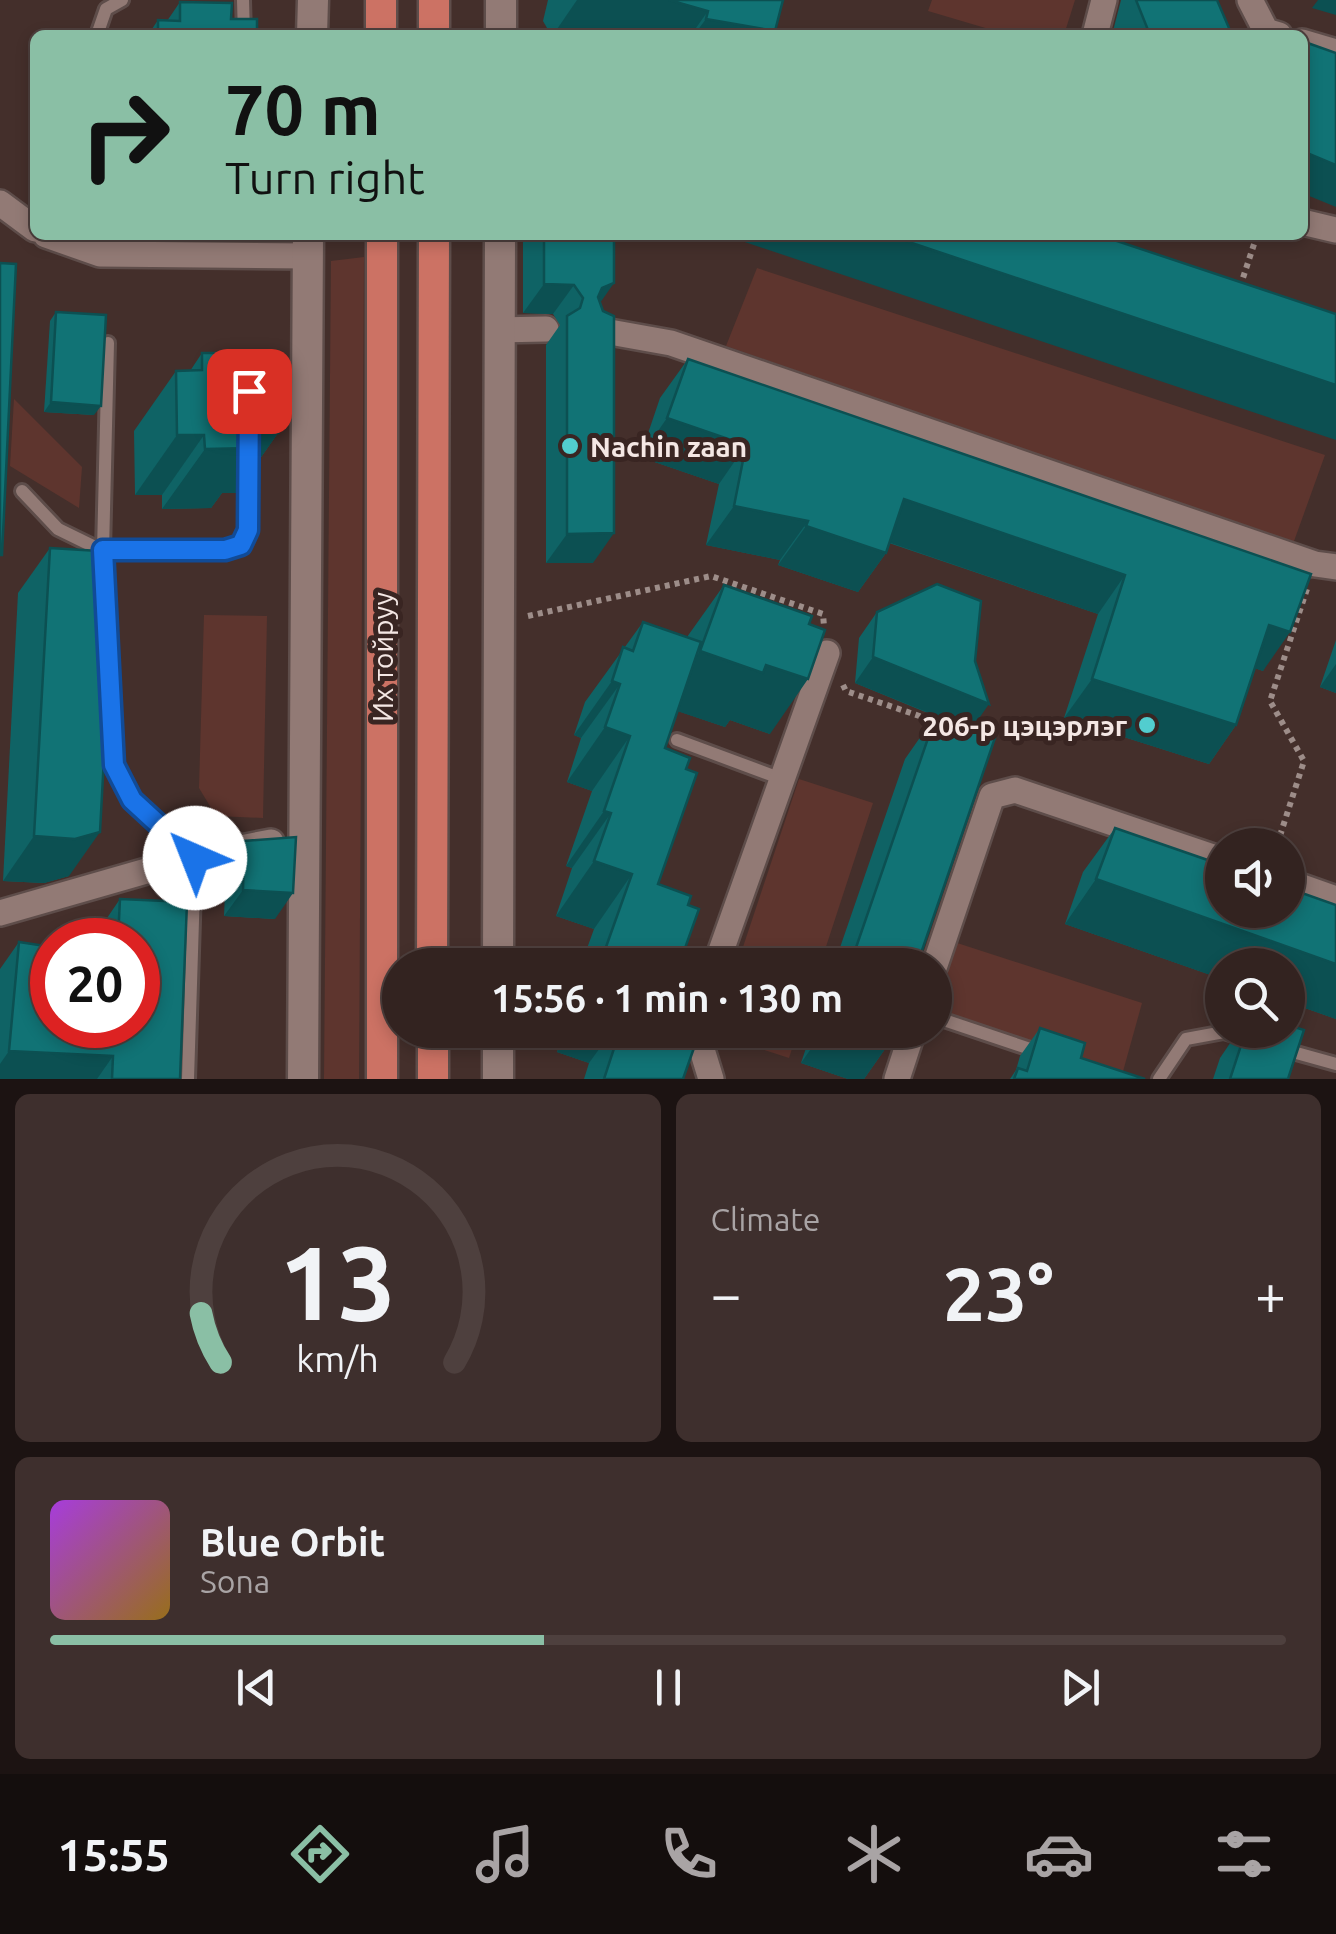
<!DOCTYPE html>
<html lang="en">
<head>
<meta charset="utf-8">
<style>
	:root { --surface:#332320; --page:#3e2f2d; --text:#f1f3f6; --muted:#a9a4a5; --line:#4e403e; --accent:#8abfa5 }
	body { margin:0; font-family:Ubuntu,sans-serif; background:var(--page); color:var(--text); height:100vh; display:flex; flex-direction:column; font-size:38px; white-space:nowrap }
	* { box-sizing:border-box; margin:0 }
	p { font-size:32px; color:var(--muted) }
	.icon { flex:none; width:55px; height:55px; fill:none; stroke:currentColor; stroke-width:2; stroke-linecap:round; stroke-linejoin:round }
	.map { position:relative; height:1079px; overflow:hidden }
	.panel { display:flex; flex-direction:column; gap:15px; padding:15px; background:#1c1312; flex:1 }
	.panel>* { flex:none }
	.banner { position:absolute; left:30px; top:30px; width:1278px; height:210px; border-radius:15px; box-shadow:0 5px 15px #0003,0 0 0 2px var(--line); background:#8abfa5; color:#111; overflow:hidden }
	.controls { position:absolute; left:1205px; top:828px; display:grid; gap:20px }
	.controls a { display:grid; place-items:center; width:100px; height:100px; border-radius:50%; background:var(--surface); box-shadow:0 5px 15px #0003,0 0 0 2px var(--line); font-size:50px }
	.speed { position:absolute; left:30px; top:918px; display:flex; gap:20px; font-size:50px; font-weight:700; text-align:center }
	.speed>* { display:grid; place-content:center; width:130px; height:130px; border-radius:50%; background:var(--surface); box-shadow:0 5px 15px #0003,0 0 0 2px var(--line); line-height:1 }
	.speed .limit { border:15px solid #d22; background:#fff; color:#111 }
	.pin { position:absolute; display:grid; place-items:center; width:85px; height:85px; color:#fff; margin:-42px; border-radius:20px; box-shadow:0 5px 15px #0006 }
	.me { position:absolute; width:110px; margin:-55px; rotate:316deg; stroke-linejoin:round; filter:drop-shadow(0 0 8px #0008) }
	.turn { display:flex; align-items:center; gap:35px; height:210px; padding:0 30px; font-size:45px }
	.turn .icon { width:130px; height:130px; stroke-width:2.5 }
	.turn b { display:block; font-size:70px; line-height:85px }
	.big { font-size:75px; font-weight:700; line-height:1.1 }
	.panel .card { flex:1; display:flex; flex-direction:column; justify-content:center; gap:15px; min-width:0; padding:0 35px; border-radius:15px; background:var(--page) }
	.panel .dial { align-items:center; gap:0 }
	.dial svg { height:260px; overflow:visible; fill:none; stroke:var(--line); stroke-width:7; stroke-linecap:round; text-anchor:middle }
	.dial text { fill:var(--text); stroke:none }
	.song { display:flex; align-items:center; gap:30px }
	.cover { width:120px; height:120px; border-radius:15px; background:linear-gradient(135deg,hsl(280 70% 55%),hsl(40 70% 35%)) }
	.played { height:10px; border-radius:5px; background:linear-gradient(90deg,var(--accent) 40%,var(--line) 40%) }
	.keys { display:flex; justify-content:space-around; direction:ltr }
	.heat { display:flex; justify-content:space-between; align-items:center; font-size:55px; direction:ltr }
	.panel .tiles { flex:1; display:grid; gap:15px; grid-template-columns:1fr 1fr }
	.card:last-child { grid-column:span 2 }
	.trip { position:absolute; left:382px; top:948px; width:570px; height:100px; border-radius:50px; background:var(--surface); box-shadow:0 5px 15px #0003,0 0 0 2px var(--line); font-weight:700; line-height:100px; text-align:center }
	.menu { display:flex; height:160px; justify-content:space-around; align-items:center; background:#140e0d; color:var(--muted) }
	.menu .icon { width:70px; height:70px }
	.menu .current { color:var(--accent) }
	.menu b { font-size:45px; color:var(--text) }
	.map>svg:first-child { display:block }
	.green { fill:#5e352e }
	.lines { fill:none; stroke-linecap:round; stroke-linejoin:round }
	.lane-casing { stroke:#5e4d4a; stroke-width:18 }
	.street-casing { stroke:#5e4d4a; stroke-width:30 }
	.secondary-casing { stroke:#5e4d4a; stroke-width:35 }
	.primary-casing { stroke:#5e4d4a; stroke-width:35 }
	.path { stroke:#9d8d89; stroke-width:6; stroke-dasharray:5 5; stroke-linecap:butt }
	.lane { stroke:#927a75; stroke-width:12 }
	.street { stroke:#927a75; stroke-width:25 }
	.secondary { stroke:#927a75; stroke-width:30 }
	.primary { stroke:#cc7264; stroke-width:30 }
	.wall { fill:#0f6365 }
	.shaded-wall { fill:#0c5052 }
	.building { fill:#117375; stroke:#0c5052; stroke-width:2.5 }
	.route-casing { stroke:#114b97; stroke-width:25 }
	.route { stroke:#1a73e8; stroke-width:18 }
	.poi-dot { fill:#52cdcf; stroke:#392522; stroke-width:4 }
	.labels { text-anchor:middle; dominant-baseline:central; stroke-width:10; stroke-linejoin:round; paint-order:stroke }
	.poi-label { font-size:28px; font-weight:bold; fill:#f4e7e4; stroke:#392522; text-anchor:start }
	.street-label { font-size:28px; fill:#f4e7e4; stroke:#392522 }
</style>
</head>
<body>
<div class="map">
<svg width="1336" height="1079" viewBox="0 0 1336 1079">
	<rect width="100%" height="100%" fill="#442f2b"/>
	<g class="green">
		<path d="M 932,0 L 1075,0 L 1064,35 L 1009,35 L 928,11 Z"/>
		<path d="M 364,257 L 359,1079 L 324,1079 L 331,261 Z"/>
		<path d="M 757,268 L 1325,455 L 1293,544 L 726,346 Z"/>
		<path d="M 14,399 L 82,467 L 79,508 L 10,466 Z"/>
		<path d="M 204,615 L 267,616 L 263,818 L 216,816 L 199,788 Z"/>
		<path d="M 799,779 L 873,803 L 820,965 L 737,965 Z"/>
		<path d="M 951,941 L 1142,1003 L 1122,1075 L 935,1012 L 935,985 Z"/>
		<path d="M 716,1030 L 798,1030 L 789,1058 L 715,1034 Z"/>
	</g>
	<g class="lines">
		<defs>
			<g id="lane">
				<path d="M 243,0 L 244,35"/>
				<path d="M 97,35 L 106,9 L 122,0"/>
				<path d="M 108,343 L 103,551 L 225,550 L 241,545 L 248,530 L 248,458"/>
				<path d="M 22,491 L 58,529 L 103,551 L 104,565"/>
				<path d="M 109,645 L 114,765 L 132,800 L 195,857 L 188,1079"/>
				<path d="M 677,740 L 782,779"/>
				<path d="M 935,1017 L 1042,1053"/>
				<path d="M 1282,1049 L 1336,1064"/>
				<path d="M 1159,1079 L 1186,1039 L 1224,1032 L 1248,1039"/>
			</g>
			<g id="street">
				<path d="M 1250,0 L 1266,31 L 1279,35"/>
				<path d="M 1095,35 L 1104,0"/>
				<path d="M 1302,42 L 1336,52"/>
				<path d="M 0,203 L 35,229"/>
				<path d="M 1302,222 L 1336,230"/>
				<path d="M 46,235 L 100,254 L 308,256"/>
				<path d="M 593,329 L 671,343 L 1315,564 L 1336,567"/>
				<path d="M 499,330 L 546,329"/>
				<path d="M 1288,882 L 1336,899"/>
				<path d="M 0,913 L 195,857 L 271,842"/>
				<path d="M 716,965 L 827,653"/>
				<path d="M 935,965 L 992,796 L 1015,790 L 1222,860"/>
				<path d="M 696,1030 L 711,1079"/>
				<path d="M 897,1079 L 913,1030"/>
			</g>
			<g id="secondary">
				<path d="M 312,35 L 313,0"/>
				<path d="M 501,35 L 501,0"/>
				<path d="M 498,965 L 500,235"/>
				<path d="M 303,1079 L 308,235"/>
				<path d="M 498,1079 L 498,1030"/>
			</g>
			<g id="primary">
				<path d="M 381,0 L 381,35"/>
				<path d="M 434,35 L 434,0"/>
				<path d="M 382,235 L 382,1079"/>
				<path d="M 432,965 L 434,235"/>
				<path d="M 433,1030 L 433,1079"/>
			</g>
		</defs>
		<use href="#lane" class="lane-casing"/>
		<use href="#street" class="street-casing"/>
		<use href="#secondary" class="secondary-casing"/>
		<use href="#primary" class="primary-casing"/>
		<g class="path">
			<path d="M 1240,287 L 1257,235"/>
			<path d="M 528,616 L 711,576 L 823,614 L 824,626"/>
			<path d="M 843,685 L 846,691 L 937,722"/>
			<path d="M 1277,845 L 1304,761 L 1270,701 L 1307,589"/>
		</g>
		<use href="#lane" class="lane"/>
		<use href="#street" class="street"/>
		<use href="#secondary" class="secondary"/>
		<use href="#primary" class="primary"/>
	</g>
	<g class="wall">
		<path d="M 548,0 L 783,0 L 772,35 L 551,35 L 543,21 Z"/>
		<path d="M 1121,0 L 1217,0 L 1232,35 L 1114,35 L 1113,31 Z"/>
		<path d="M 180,2 L 231,19 L 257,35 L 148,35 L 158,20 L 167,21 Z"/>
		<path d="M 522,235 L 614,235 L 600,303 L 593,563 L 546,563 L 546,345 L 560,325 L 553,314 L 523,313 L 523,237 Z"/>
		<path d="M 56,312 L 94,415 L 44,412 L 50,321 Z"/>
		<path d="M 202,353 L 252,371 L 278,433 L 236,493 L 222,493 L 211,508 L 162,509 L 162,495 L 135,495 L 134,431 L 176,371 L 190,371 Z"/>
		<path d="M 688,359 L 1311,574 L 1263,671 L 1255,668 L 1236,725 L 1209,764 L 1064,718 L 1098,614 L 889,543 L 886,553 L 858,592 L 778,565 L 780,560 L 706,545 L 719,484 L 640,457 L 660,398 Z"/>
		<path d="M 50,548 L 69,876 L 44,883 L 3,881 L 18,593 Z"/>
		<path d="M 724,585 L 770,734 L 730,720 L 725,727 L 678,711 L 665,748 L 686,769 L 658,884 L 688,905 L 679,965 L 581,965 L 594,929 L 556,916 L 572,868 L 566,866 L 592,791 L 567,782 L 581,738 L 574,735 L 585,702 L 643,622 L 687,637 Z"/>
		<path d="M 877,612 L 975,661 L 973,727 L 917,965 L 834,965 L 905,759 L 935,716 L 855,683 L 859,638 Z"/>
		<path d="M 1336,640 L 1336,693 L 1320,687 Z"/>
		<path d="M 1115,828 L 1336,905 L 1336,1019 L 1065,924 L 1083,872 Z"/>
		<path d="M 244,841 L 275,919 L 224,916 L 226,867 Z"/>
		<path d="M 120,899 L 187,902 L 180,1079 L 0,1079 L 0,969 L 19,942 L 52,947 L 52,1025 L 138,1025 L 138,940 L 92,940 Z"/>
		<path d="M 1040,1028 L 1081,1058 L 1145,1079 L 1010,1079 L 1016,1070 L 1020,1056 Z"/>
		<path d="M 565,1030 L 687,1030 L 683,1079 L 584,1079 L 589,1063 L 557,1052 Z"/>
		<path d="M 812,1030 L 895,1030 L 892,1039 L 864,1079 L 848,1079 L 801,1063 Z"/>
		<path d="M 1239,1030 L 1288,1030 L 1288,1079 L 1213,1079 L 1220,1058 Z"/>
	</g>
	<g class="shaded-wall">
		<path d="M 577,0 L 669,0 L 708,11 L 691,35 L 553,35 Z"/>
		<path d="M 1318,0 L 1336,0 L 1336,15 L 1312,8 Z"/>
		<path d="M 706,19 L 775,31 L 772,35 L 694,35 Z"/>
		<path d="M 1302,151 L 1336,165 L 1336,207 L 1302,193 Z"/>
		<path d="M 724,235 L 888,235 L 1336,385 L 1336,440 Z"/>
		<path d="M 614,283 L 593,313 L 581,318 L 602,288 Z"/>
		<path d="M 544,284 L 574,285 L 553,314 L 523,313 Z"/>
		<path d="M 51,402 L 101,406 L 94,415 L 44,412 Z"/>
		<path d="M 667,418 L 746,445 L 719,484 L 640,457 Z"/>
		<path d="M 253,433 L 278,433 L 236,493 L 222,493 L 211,508 L 162,509 L 205,449 Z"/>
		<path d="M 177,435 L 204,435 L 162,495 L 135,495 Z"/>
		<path d="M 904,499 L 1125,575 L 1098,614 L 876,538 Z"/>
		<path d="M 734,506 L 808,521 L 780,560 L 706,545 Z"/>
		<path d="M 806,526 L 886,553 L 858,592 L 778,565 Z"/>
		<path d="M 614,533 L 593,563 L 546,563 L 567,534 Z"/>
		<path d="M 1269,625 L 1290,632 L 1263,671 L 1242,664 Z"/>
		<path d="M 700,651 L 766,665 L 808,679 L 770,734 L 730,720 L 725,727 L 662,706 Z"/>
		<path d="M 873,657 L 989,704 L 971,730 L 855,683 Z"/>
		<path d="M 1336,664 L 1336,693 L 1320,687 Z"/>
		<path d="M 1092,679 L 1236,725 L 1209,764 L 1064,718 Z"/>
		<path d="M 612,681 L 620,684 L 581,738 L 574,735 Z"/>
		<path d="M 605,727 L 630,736 L 592,791 L 567,782 Z"/>
		<path d="M 604,811 L 611,813 L 572,868 L 566,866 Z"/>
		<path d="M 100,832 L 69,876 L 44,883 L 3,881 L 34,836 Z"/>
		<path d="M 594,861 L 632,874 L 594,929 L 556,916 Z"/>
		<path d="M 1096,879 L 1336,964 L 1336,1019 L 1288,1002 L 1288,965 L 1222,965 L 1222,979 L 1065,924 Z"/>
		<path d="M 243,890 L 293,893 L 275,919 L 224,916 Z"/>
		<path d="M 606,947 L 612,950 L 601,965 L 593,965 Z"/>
		<path d="M 573,1030 L 613,1030 L 589,1063 L 557,1052 Z"/>
		<path d="M 824,1030 L 866,1030 L 892,1039 L 864,1079 L 848,1079 L 801,1063 Z"/>
		<path d="M 9,1051 L 113,1056 L 97,1079 L 0,1079 L 0,1064 Z"/>
	</g>
	<g class="building">
		<path d="M 669,0 L 783,0 L 775,31 L 706,19 L 708,11 Z"/>
		<path d="M 1136,0 L 1217,0 L 1232,35 L 1150,35 Z"/>
		<path d="M 180,2 L 232,3 L 231,19 L 257,19 L 257,35 L 158,35 L 158,20 L 180,21 Z"/>
		<path d="M 1302,41 L 1336,53 L 1336,165 L 1302,151 Z"/>
		<path d="M 544,235 L 614,235 L 614,283 L 602,288 L 598,297 L 603,311 L 614,316 L 614,533 L 567,534 L 567,316 L 580,308 L 583,298 L 574,285 L 544,284 Z"/>
		<path d="M 888,235 L 1099,235 L 1336,314 L 1336,385 Z"/>
		<path d="M 0,263 L 16,264 L 2,555 L 0,555 Z"/>
		<path d="M 56,312 L 106,315 L 101,406 L 51,402 Z"/>
		<path d="M 202,353 L 252,353 L 252,371 L 277,370 L 278,433 L 253,433 L 253,448 L 205,449 L 204,435 L 177,435 L 176,371 L 202,370 Z"/>
		<path d="M 688,359 L 1311,574 L 1290,632 L 1269,625 L 1236,725 L 1092,679 L 1125,575 L 904,499 L 886,553 L 806,526 L 808,521 L 734,506 L 746,445 L 667,418 Z"/>
		<path d="M 50,548 L 115,552 L 100,832 L 75,839 L 34,836 Z"/>
		<path d="M 937,584 L 981,601 L 975,661 L 989,704 L 873,657 L 877,612 Z"/>
		<path d="M 724,585 L 812,616 L 809,624 L 825,630 L 808,679 L 766,665 L 763,673 L 700,651 Z"/>
		<path d="M 643,622 L 701,642 L 665,748 L 690,758 L 686,769 L 697,773 L 658,884 L 691,896 L 688,905 L 699,909 L 679,965 L 607,965 L 612,950 L 606,947 L 632,874 L 594,861 L 611,813 L 604,811 L 630,736 L 605,727 L 620,684 L 612,681 L 623,647 L 633,651 Z"/>
		<path d="M 936,715 L 996,735 L 917,965 L 850,965 Z"/>
		<path d="M 1115,828 L 1222,865 L 1222,910 L 1288,910 L 1288,888 L 1336,905 L 1336,964 L 1096,879 Z"/>
		<path d="M 296,837 L 293,893 L 243,890 L 244,841 Z"/>
		<path d="M 120,899 L 187,902 L 180,1079 L 112,1079 L 113,1056 L 9,1051 L 19,942 L 52,947 L 52,1025 L 138,1025 L 138,940 L 118,940 Z"/>
		<path d="M 1288,1025 L 1304,1030 L 1288,1079 L 1230,1079 L 1246,1030 L 1288,1030 Z"/>
		<path d="M 1040,1028 L 1085,1043 L 1081,1058 L 1145,1079 L 1014,1079 L 1018,1068 L 1027,1071 Z"/>
		<path d="M 620,1030 L 688,1031 L 685,1042 L 695,1045 L 683,1079 L 604,1079 Z"/>
		<path d="M 866,1030 L 895,1030 L 892,1039 Z"/>
	</g>
	<g class="lines">
		<defs>
			<path id="route" d="M 195,858 L 132,800 L 114,765 L 103,550 L 225,550 L 241,545 L 248,530 L 249,391"/>
		</defs>
		<use href="#route" class="route-casing"/>
		<use href="#route" class="route"/>
	</g>
	<g class="poi-dot">
		<circle cx="570" cy="446" r="10"/>
		<circle cx="1147" cy="725" r="10"/>
	</g>
	<g class="labels">
		<g class="poi-label">
			<text x="590" y="446">Nachin zaan</text>
			<text x="1127" y="725" text-anchor="end">206-р цэцэрлэг</text>
		</g>
		<g class="street-label">
			<text transform="translate(382 657) rotate(-90)">Их тойруу</text>
		</g>
	</g>
</svg>
<div class="controls">
<a><svg class="icon" aria-label="sound" viewBox="0 0 24 24"><path d="M4 9h4l5-4v14l-5-4H4zM17 9q2 3 0 6"/></svg></a>
<a><svg class="icon" aria-label="search" viewBox="0 0 24 24"><circle cx="10" cy="10" r="6"/><path d="M15 15l6 6"/></svg></a>
</div>
<div class="speed"><div class="limit">20</div></div>
<div class="pin" style="left:249px;top:391px;background:#d93025"><svg class="icon" aria-label="arrive" viewBox="0 0 24 24"><path d="M6 21V4h12l-3 4 3 4H6"/></svg></div>
<svg class="me" style="left:195px;top:858px" viewBox="-20 -20 40 40"><circle r="19" fill="#fff"/><path d="M0-13L10 11 0 6-10 11z" fill="#1a73e8"/></svg>
<div class="trip">15:56 · 1 min · 130 m</div>
<div class="banner">
<div class="turn"><svg class="icon" aria-label="right" viewBox="0 0 24 24"><path d="M7 20v-9h11M14 6l5 5-5 5"/></svg><div><b>70 m</b>Turn right</div></div>
</div>
</div>
<section class="panel">
<div class="tiles">
<div class="card dial"><svg viewBox="0 0 100 80">
<path d="M14 69A42 42 0 1 1 86 69"/>
<path d="M14 69A42 42 0 0 1 8 54" stroke="#8abfa5"/>
<text x="50" y="56" font-size="32" font-weight="700">13</text>
<text x="50" y="72" font-size="11">km/h</text>
</svg></div>
<div class="card"><p>Climate</p>
<div class="heat"><a>−</a><b class="big">23°</b><a>+</a></div>
</div>
<div class="card">
<div class="song"><i class="cover"></i><div><b>Blue Orbit</b><p>Sona</p></div></div>
<div class="played"></div>
<div class="keys"><svg class="icon" aria-label="previous" viewBox="0 0 24 24"><path d="M18 5L8 12l10 7zM5 5v14"/></svg><svg class="icon" aria-label="pause" viewBox="0 0 24 24"><path d="M8 5v14M16 5v14"/></svg><svg class="icon" aria-label="next" viewBox="0 0 24 24"><path d="M6 5l10 7-10 7zM19 5v14"/></svg></div>
</div>
</div>
</section>
<nav class="menu">
<b>15:55</b>
<svg class="icon current" aria-label="directions" viewBox="0 0 24 24"><path d="M12 3l9 9-9 9-9-9zM9 14v-3h6M13 9l2 2-2 2"/></svg>
<svg class="icon" aria-label="music" viewBox="0 0 24 24"><path d="M9 18V5l10-2v13"/><circle cx="6" cy="18" r="3"/><circle cx="16" cy="16" r="3"/></svg>
<svg class="icon" aria-label="phone" viewBox="0 0 24 24"><path d="M5 4h4l2 5-3 2q2 4 5 5l2-3 5 2v4C11 20 4 13 5 4z"/></svg>
<svg class="icon" aria-label="climate" viewBox="0 0 24 24"><path d="M12 3v18M4 7l16 10M4 17L20 7"/></svg>
<svg class="icon" aria-label="car" viewBox="0 0 24 24"><path d="M5 17H2v-5l4-1 3-4h7l3 4 3 1v5h-3M9 17h6M6 11h13"/><circle cx="7" cy="17" r="2"/><circle cx="17" cy="17" r="2"/></svg>
<svg class="icon" aria-label="filters" viewBox="0 0 24 24"><path d="M4 7h16M4 17h16"/><circle cx="9" cy="7" r="2"/><circle cx="15" cy="17" r="2"/></svg>
</nav>
</body>
</html>
